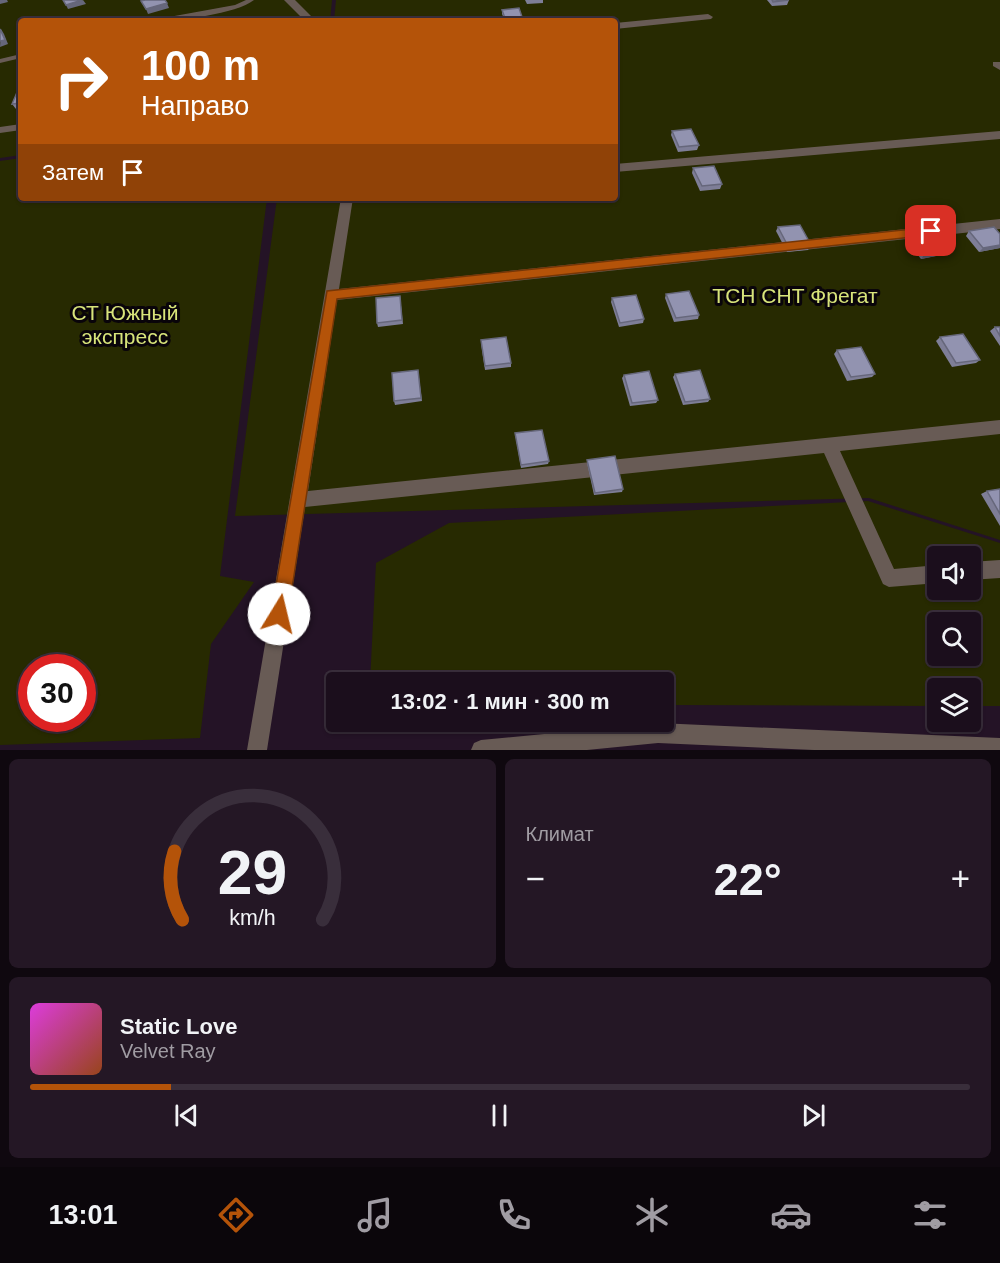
<!DOCTYPE html>
<html lang="ru">
<head>
<meta charset="utf-8">
<style>
	:root { --surface:#1b0e1c; --page:#241725; --text:#f1f3f6; --muted:#a09ca3; --line:#392e3b; --accent:#b45309 }
	body { margin:0; font-family:Helvetica,sans-serif; background:var(--page); color:var(--text); height:100vh; display:flex; flex-direction:column; font-size:22px; white-space:nowrap }
	* { box-sizing:border-box; margin:0 }
	p { font-size:20px; color:var(--muted) }
	.icon { flex:none; width:33px; height:33px; fill:none; stroke:currentColor; stroke-width:2; stroke-linecap:round; stroke-linejoin:round }
	.map { position:relative; height:750px; overflow:hidden }
	.details { display:flex; flex-direction:column; gap:9px; padding:9px; background:#0f080f; flex:1 }
	.details>* { flex:none }
	.guide { position:absolute; left:18px; top:18px; width:600px; height:183px; border-radius:6px; box-shadow:0 2px 4px #0004,0 0 0 2px var(--line); background:#b45309; color:#fff; overflow:hidden }
	.controls { position:absolute; left:927px; top:546px; display:grid; gap:12px }
	.controls a { display:grid; place-items:center; width:54px; height:54px; border-radius:6px; background:var(--surface); box-shadow:0 2px 4px #0004,0 0 0 2px var(--line); font-size:30px }
	.speed { position:absolute; left:18px; top:654px; display:flex; gap:12px; font-size:30px; font-weight:700; text-align:center }
	.speed>* { display:grid; place-content:center; width:78px; height:78px; border-radius:50%; background:var(--surface); box-shadow:0 2px 4px #0004,0 0 0 2px var(--line); line-height:1 }
	.speed .limit { border:9px solid #d22; background:#fff; color:#111 }
	.pin { position:absolute; display:grid; place-items:center; width:51px; height:51px; color:#fff; margin:-26px; border-radius:12px; box-shadow:0 3px 9px #0006 }
	.me { position:absolute; width:66px; margin:-33px; rotate:9deg; stroke-linejoin:round; filter:drop-shadow(0 0 4px #0008) }
	.turn { display:flex; align-items:center; gap:21px; height:126px; padding:0 24px; font-size:27px }
	.turn .icon { width:78px; height:78px; stroke-width:2.5 }
	.turn b { display:block; font-size:42px; line-height:51px }
	.then { display:flex; align-items:center; height:57px; padding:0 24px; background:#0003; gap:12px; font-size:22px }
	.big { font-size:45px; font-weight:800; line-height:1.1 }
	.details .tile { flex:1; display:flex; flex-direction:column; justify-content:center; gap:9px; min-width:0; padding:0 21px; border-radius:9px; background:var(--page) }
	.details .dial { align-items:center; gap:0 }
	.dial svg { height:156px; overflow:visible; fill:none; stroke:var(--line); stroke-width:7; stroke-linecap:round; text-anchor:middle }
	.dial text { fill:var(--text); stroke:none }
	.song { display:flex; align-items:center; gap:18px }
	.cover { width:72px; height:72px; border-radius:9px; background:linear-gradient(135deg,hsl(300 70% 55%),hsl(20 70% 35%)) }
	.played { height:6px; border-radius:3px; background:linear-gradient(90deg,var(--accent) 15%,var(--line) 15%) }
	.keys { display:flex; justify-content:space-around; direction:ltr }
	.heat { display:flex; justify-content:space-between; align-items:center; font-size:33px; direction:ltr }
	.details .tiles { flex:1; display:grid; gap:9px; grid-template-columns:1fr 1fr }
	.tile:last-child { grid-column:span 2 }
	.trip { position:absolute; left:326px; top:672px; width:348px; height:60px; border-radius:6px; background:var(--surface); box-shadow:0 2px 4px #0004,0 0 0 2px var(--line); font-weight:800; line-height:60px; text-align:center }
	.menu { display:flex; height:96px; justify-content:space-around; align-items:center; background:#0b060b; color:var(--muted) }
	.menu .icon { width:42px; height:42px }
	.menu .current { color:var(--accent) }
	.menu b { font-size:27px; color:var(--text) }
	.map>svg:first-child { display:block }
	.green { fill:#272a01; fill-rule:evenodd }
	.lines { fill:none; stroke-linecap:round; stroke-linejoin:round }
	.service { fill:#685b55; fill-rule:evenodd }
	.minor { fill:#685b55; fill-rule:evenodd }
	.wall { fill:#7e7e97 }
	.shaded-wall { fill:#66677b }
	.building { fill:#9293b0; stroke:#66677b; stroke-width:1.5 }
	.route { fill:#b45309; stroke:#753606; stroke-width:1.5 }
	.labels { text-anchor:middle; dominant-baseline:central; stroke-width:6; stroke-linejoin:round; paint-order:stroke }
	.park-label { font-size:21px; fill:#d8e47a; stroke:#09040a }
</style>
</head>
<body>
<div class="map">
<svg width="1000" height="750" viewBox="0 0 1000 750">
	<rect width="100%" height="100%" fill="#241326"/>
	<g class="green">
		<path d="M 0,0 L 332,0 L 330,21 L 21,21 L 21,155 L 0,158 Z"/>
		<path d="M 336,0 L 1000,0 L 1000,540 L 869,498 L 235,516 L 277,198 L 615,198 L 615,21 L 334,21 Z"/>
		<path d="M 21,158 L 21,198 L 267,198 L 220,576 L 254,582 L 211,644 L 200,738 L 0,745 L 0,161 ZM 32,668 L 82,668 L 82,718 L 32,718 Z"/>
		<path d="M 868,501 L 1000,543 L 1000,706 L 971,706 L 970,688 L 938,688 L 937,706 L 663,705 L 663,682 L 370,682 L 376,563 L 449,523 ZM 938,556 L 970,556 L 970,590 L 938,590 ZM 938,622 L 970,622 L 970,656 L 938,656 Z"/>
	</g>
	<g class="lines">
		<g class="service">
			<path d="M 246,0 L 254,0 C 236,14 179,21 155,21 L 158,19 L 235,5 Z"/>
			<path d="M 21,54 L 21,58 L 0,63 L 0,59 Z"/>
			<path d="M 21,124 L 21,130 L 0,133 L 0,127 Z"/>
		</g>
		<g class="minor">
			<path d="M 284,0 L 295,0 L 316,21 L 305,21 Z"/>
			<path d="M 708,14 L 713,17 L 711,19 L 615,29 L 615,23 Z"/>
			<path d="M 993,62 L 1000,62 L 1000,70 L 993,66 Z"/>
			<path d="M 1000,131 L 1000,139 L 615,172 L 615,164 Z"/>
			<path d="M 341,198 L 353,198 L 339,289 L 1000,219 L 1000,229 L 337,300 L 308,491 L 1000,420 L 1000,434 L 840,451 L 894,569 L 938,565 L 938,583 L 889,587 L 883,584 L 824,453 L 305,507 L 267,750 L 247,750 Z"/>
			<path d="M 1000,560 L 1000,578 L 970,580 L 970,562 Z"/>
			<path d="M 658,723 L 1000,738 L 1000,750 L 814,750 L 658,743 L 587,750 L 471,750 L 474,743 L 481,740 Z"/>
		</g>
	</g>
	<g class="wall">
		<path d="M 525,0 L 543,0 L 543,3 L 527,4 Z"/>
		<path d="M 767,0 L 789,0 L 787,5 L 772,6 Z"/>
		<path d="M 502,10 L 523,20 L 523,21 L 505,21 L 502,14 Z"/>
		<path d="M 21,89 L 21,108 L 16,109 L 12,104 Z"/>
		<path d="M 672,131 L 699,145 L 697,150 L 678,152 L 671,135 Z"/>
		<path d="M 693,168 L 722,184 L 720,189 L 700,191 L 692,173 Z"/>
		<path d="M 778,227 L 811,245 L 808,250 L 787,252 L 776,231 Z"/>
		<path d="M 969,231 L 1000,234 L 1000,248 L 979,252 L 966,236 Z"/>
		<path d="M 912,238 L 946,254 L 921,259 L 908,242 Z"/>
		<path d="M 666,294 L 699,315 L 698,319 L 674,322 L 665,298 Z"/>
		<path d="M 400,296 L 403,324 L 378,327 L 377,323 Z"/>
		<path d="M 612,298 L 644,319 L 643,323 L 619,327 L 611,302 Z"/>
		<path d="M 995,327 L 1000,327 L 1000,346 L 990,331 Z"/>
		<path d="M 940,337 L 980,360 L 976,363 L 952,367 L 936,341 Z"/>
		<path d="M 481,343 L 511,363 L 511,367 L 485,370 Z"/>
		<path d="M 837,350 L 875,374 L 872,377 L 847,381 L 834,354 Z"/>
		<path d="M 418,370 L 422,401 L 395,405 L 394,401 Z"/>
		<path d="M 675,374 L 710,399 L 708,402 L 683,405 L 673,377 Z"/>
		<path d="M 624,375 L 658,400 L 656,403 L 630,406 L 622,378 Z"/>
		<path d="M 515,433 L 549,461 L 548,464 L 521,468 Z"/>
		<path d="M 587,460 L 623,489 L 622,492 L 594,495 L 587,463 Z"/>
		<path d="M 1000,489 L 1000,526 L 981,494 L 987,491 Z"/>
	</g>
	<g class="shaded-wall">
		<path d="M 0,0 L 7,0 L 8,2 L 0,4 Z"/>
		<path d="M 83,0 L 86,4 L 68,9 L 66,5 Z"/>
		<path d="M 167,3 L 169,8 L 148,14 L 146,9 Z"/>
		<path d="M 1,29 L 4,34 L 8,44 L 0,47 Z"/>
		<path d="M 1000,245 L 1000,248 L 979,252 L 983,248 Z"/>
		<path d="M 950,250 L 946,254 L 921,259 L 924,255 Z"/>
	</g>
	<g class="building">
		<path d="M 63,0 L 82,0 L 66,5 Z"/>
		<path d="M 145,0 L 165,0 L 167,3 L 146,9 L 141,1 Z"/>
		<path d="M 772,0 L 789,0 L 773,2 Z"/>
		<path d="M 519,8 L 523,20 L 506,21 L 502,10 Z"/>
		<path d="M 482,18 L 482,21 L 465,21 L 465,19 Z"/>
		<path d="M 0,29 L 5,40 L 0,41 Z"/>
		<path d="M 21,89 L 21,103 L 12,104 L 18,90 Z"/>
		<path d="M 691,129 L 699,145 L 679,147 L 672,131 Z"/>
		<path d="M 714,166 L 722,184 L 702,186 L 693,168 Z"/>
		<path d="M 800,225 L 811,245 L 789,248 L 778,227 Z"/>
		<path d="M 994,227 L 1000,234 L 1000,245 L 983,248 L 969,231 Z"/>
		<path d="M 937,234 L 950,250 L 924,255 L 912,238 Z"/>
		<path d="M 689,291 L 699,315 L 676,318 L 666,294 Z"/>
		<path d="M 636,295 L 644,319 L 620,323 L 612,298 Z"/>
		<path d="M 400,296 L 402,320 L 377,323 L 376,298 Z"/>
		<path d="M 995,327 L 1000,327 L 1000,336 Z"/>
		<path d="M 963,334 L 980,360 L 956,363 L 940,337 Z"/>
		<path d="M 506,337 L 511,363 L 485,366 L 481,340 Z"/>
		<path d="M 861,347 L 875,374 L 851,377 L 837,350 Z"/>
		<path d="M 418,370 L 421,398 L 394,401 L 392,373 Z"/>
		<path d="M 700,370 L 710,399 L 685,402 L 675,374 Z"/>
		<path d="M 649,371 L 658,400 L 632,403 L 624,375 Z"/>
		<path d="M 542,430 L 549,461 L 521,465 L 515,433 Z"/>
		<path d="M 615,456 L 623,489 L 595,493 L 587,460 Z"/>
		<path d="M 1000,489 L 1000,514 L 987,491 Z"/>
	</g>
	<path class="route" d="M 931,227 L 937,231 L 931,235 L 337,299 L 288,614 L 285,620 L 279,622 L 273,620 L 271,614 L 327,291 Z"/>
	<g class="labels">
		<g class="park-label">
			<text x="795" y="295">ТСН СНТ Фрегат</text>
			<text x="125" y="312">СТ Южный<tspan x="125" dy="24">экспресс</tspan></text>
		</g>
	</g>
</svg>
<div class="controls">
<a><svg class="icon" aria-label="sound" viewBox="0 0 24 24"><path d="M4 9h4l5-4v14l-5-4H4zM17 9q2 3 0 6"/></svg></a>
<a><svg class="icon" aria-label="search" viewBox="0 0 24 24"><circle cx="10" cy="10" r="6"/><path d="M15 15l6 6"/></svg></a>
<a><svg class="icon" aria-label="layers" viewBox="0 0 24 24"><path d="M12 4l9 5-9 5-9-5zM3 14l9 5 9-5"/></svg></a>
</div>
<div class="speed"><div class="limit">30</div></div>
<div class="pin" style="left:931px;top:231px;background:#d93025"><svg class="icon" aria-label="arrive" viewBox="0 0 24 24"><path d="M6 21V4h12l-3 4 3 4H6"/></svg></div>
<svg class="me" style="left:279px;top:614px" viewBox="-20 -20 40 40"><circle r="19" fill="#fff"/><path d="M0-13L10 11 0 6-10 11z" fill="#b45309"/></svg>
<div class="trip">13:02 · 1 мин · 300 m</div>
<div class="guide">
<div class="turn"><svg class="icon" aria-label="right" viewBox="0 0 24 24"><path d="M7 20v-9h11M14 6l5 5-5 5"/></svg><div><b>100 m</b>Направо</div></div>
<div class="then">Затем<svg class="icon" aria-label="arrive" viewBox="0 0 24 24"><path d="M6 21V4h12l-3 4 3 4H6"/></svg></div>
</div>
</div>
<section class="details">
<div class="tiles">
<div class="tile dial"><svg viewBox="0 0 100 80">
<path d="M14 69A42 42 0 1 1 86 69"/>
<path d="M14 69A42 42 0 0 1 10 34" stroke="#b45309"/>
<text x="50" y="56" font-size="32" font-weight="700">29</text>
<text x="50" y="72" font-size="11">km/h</text>
</svg></div>
<div class="tile"><p>Климат</p>
<div class="heat"><a>−</a><b class="big">22°</b><a>+</a></div>
</div>
<div class="tile">
<div class="song"><i class="cover"></i><div><b>Static Love</b><p>Velvet Ray</p></div></div>
<div class="played"></div>
<div class="keys"><svg class="icon" aria-label="previous" viewBox="0 0 24 24"><path d="M18 5L8 12l10 7zM5 5v14"/></svg><svg class="icon" aria-label="pause" viewBox="0 0 24 24"><path d="M8 5v14M16 5v14"/></svg><svg class="icon" aria-label="next" viewBox="0 0 24 24"><path d="M6 5l10 7-10 7zM19 5v14"/></svg></div>
</div>
</div>
</section>
<nav class="menu">
<b>13:01</b>
<svg class="icon current" aria-label="directions" viewBox="0 0 24 24"><path d="M12 3l9 9-9 9-9-9zM9 14v-3h6M13 9l2 2-2 2"/></svg>
<svg class="icon" aria-label="music" viewBox="0 0 24 24"><path d="M9 18V5l10-2v13"/><circle cx="6" cy="18" r="3"/><circle cx="16" cy="16" r="3"/></svg>
<svg class="icon" aria-label="phone" viewBox="0 0 24 24"><path d="M5 4h4l2 5-3 2q2 4 5 5l2-3 5 2v4C11 20 4 13 5 4z"/></svg>
<svg class="icon" aria-label="climate" viewBox="0 0 24 24"><path d="M12 3v18M4 7l16 10M4 17L20 7"/></svg>
<svg class="icon" aria-label="car" viewBox="0 0 24 24"><path d="M5 17H2v-5l4-1 3-4h7l3 4 3 1v5h-3M9 17h6M6 11h13"/><circle cx="7" cy="17" r="2"/><circle cx="17" cy="17" r="2"/></svg>
<svg class="icon" aria-label="filters" viewBox="0 0 24 24"><path d="M4 7h16M4 17h16"/><circle cx="9" cy="7" r="2"/><circle cx="15" cy="17" r="2"/></svg>
</nav>
</body>
</html>
